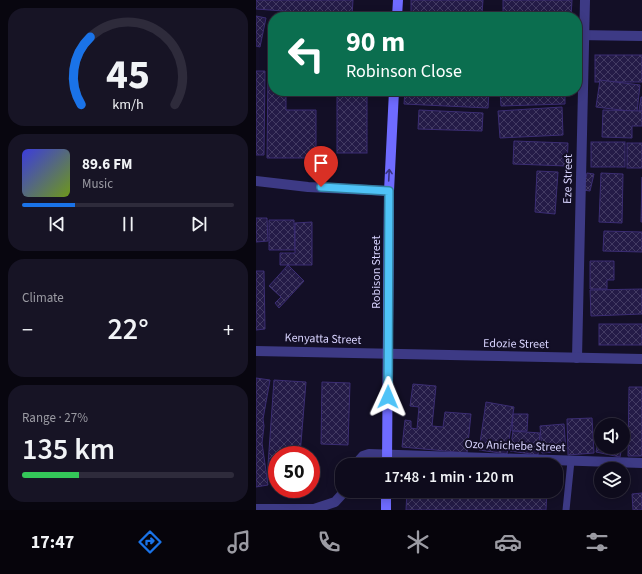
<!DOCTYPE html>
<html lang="en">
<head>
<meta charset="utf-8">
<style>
	:root { --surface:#0e0b1c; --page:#171425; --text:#f1f3f6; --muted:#9b9ba3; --line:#2e2b3b; --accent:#1a73e8 }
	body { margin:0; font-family:"Source Sans 3",sans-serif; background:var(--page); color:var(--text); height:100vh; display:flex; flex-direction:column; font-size:15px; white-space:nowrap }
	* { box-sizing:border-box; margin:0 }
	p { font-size:13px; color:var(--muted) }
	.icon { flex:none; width:22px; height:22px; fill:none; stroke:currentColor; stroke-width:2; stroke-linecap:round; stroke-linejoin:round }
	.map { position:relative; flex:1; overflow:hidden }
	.side { display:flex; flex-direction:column; gap:8px; padding:8px; background:#08060f; width:256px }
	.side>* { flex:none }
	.top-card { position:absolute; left:12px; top:12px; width:314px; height:84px; border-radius:16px; box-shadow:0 2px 10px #0003,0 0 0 1px var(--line); background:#0b6e4f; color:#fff; overflow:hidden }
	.tools { position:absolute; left:338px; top:418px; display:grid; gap:8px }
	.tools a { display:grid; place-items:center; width:36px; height:36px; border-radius:50%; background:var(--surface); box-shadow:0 2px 10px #0003,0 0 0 1px var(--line); font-size:20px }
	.speed { position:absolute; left:12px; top:446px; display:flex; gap:8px; font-size:20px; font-weight:700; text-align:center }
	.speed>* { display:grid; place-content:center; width:52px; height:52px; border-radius:50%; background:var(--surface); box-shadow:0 2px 10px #0003,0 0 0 1px var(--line); line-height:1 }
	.speed .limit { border:6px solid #d22; background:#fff; color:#111 }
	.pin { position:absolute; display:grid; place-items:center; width:34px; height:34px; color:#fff; margin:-41px -17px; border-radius:50% 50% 50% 0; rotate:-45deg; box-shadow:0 0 4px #0007 }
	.pin .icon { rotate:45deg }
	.me { position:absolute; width:44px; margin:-22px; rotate:1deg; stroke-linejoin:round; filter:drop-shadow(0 0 3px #0008) }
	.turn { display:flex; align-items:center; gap:14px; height:84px; padding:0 12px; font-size:18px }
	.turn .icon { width:52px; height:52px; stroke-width:2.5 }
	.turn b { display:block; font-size:28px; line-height:34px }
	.big { font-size:30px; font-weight:600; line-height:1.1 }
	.side .card { flex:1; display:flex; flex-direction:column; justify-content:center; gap:6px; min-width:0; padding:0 14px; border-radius:16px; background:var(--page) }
	.side .dial { align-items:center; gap:0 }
	.dial svg { height:104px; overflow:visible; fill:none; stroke:var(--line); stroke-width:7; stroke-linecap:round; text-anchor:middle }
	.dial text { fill:var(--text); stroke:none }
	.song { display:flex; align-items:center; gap:12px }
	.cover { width:48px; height:48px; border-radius:6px; background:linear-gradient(135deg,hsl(240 70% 55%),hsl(80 70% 35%)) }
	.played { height:4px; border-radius:2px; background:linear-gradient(90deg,var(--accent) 25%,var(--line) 25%) }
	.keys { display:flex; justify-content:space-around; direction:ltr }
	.heat { display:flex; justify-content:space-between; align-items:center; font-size:22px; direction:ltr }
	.charge { height:6px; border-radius:3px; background:linear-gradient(90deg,#34c759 27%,var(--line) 0) }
	.trip { position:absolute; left:79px; top:458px; width:228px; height:40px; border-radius:16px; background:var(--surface); box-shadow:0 2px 10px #0003,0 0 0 1px var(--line); font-weight:600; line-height:40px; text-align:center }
	.tab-bar { display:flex; height:64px; justify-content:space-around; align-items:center; background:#06040b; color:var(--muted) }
	.tab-bar .icon { width:28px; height:28px }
	.tab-bar .selected { color:var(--accent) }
	.tab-bar b { font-size:18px; color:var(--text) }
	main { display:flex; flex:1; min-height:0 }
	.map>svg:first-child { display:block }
	.building { fill:url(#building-cross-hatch); stroke:#3b2d73 }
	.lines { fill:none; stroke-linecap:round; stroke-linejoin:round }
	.service { stroke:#3d3a85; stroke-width:7 }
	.minor { stroke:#3d3a85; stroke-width:10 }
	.tertiary { stroke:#3d3a85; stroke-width:10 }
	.secondary { stroke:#6f6bff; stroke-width:10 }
	.oneway { stroke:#38347d }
	.route-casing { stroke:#337fa1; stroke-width:10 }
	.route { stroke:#4fc3f7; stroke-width:7 }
	.labels { text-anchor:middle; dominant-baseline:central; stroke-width:4; stroke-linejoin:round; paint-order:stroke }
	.street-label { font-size:12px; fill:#d9d4ff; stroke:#130f26 }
</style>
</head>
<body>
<main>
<section class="side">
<div class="card dial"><svg viewBox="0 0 100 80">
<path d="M14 69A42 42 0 1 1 86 69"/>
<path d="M14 69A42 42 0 0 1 21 17" stroke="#1a73e8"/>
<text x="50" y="56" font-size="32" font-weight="700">45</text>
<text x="50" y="72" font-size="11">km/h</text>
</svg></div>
<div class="card">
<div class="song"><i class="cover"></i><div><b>89.6 FM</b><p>Music</p></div></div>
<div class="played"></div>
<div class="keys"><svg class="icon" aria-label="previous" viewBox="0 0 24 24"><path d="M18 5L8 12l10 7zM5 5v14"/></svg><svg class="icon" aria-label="pause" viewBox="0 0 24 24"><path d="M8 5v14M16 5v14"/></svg><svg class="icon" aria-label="next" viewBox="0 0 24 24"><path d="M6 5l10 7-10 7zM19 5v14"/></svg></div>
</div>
<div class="card"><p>Climate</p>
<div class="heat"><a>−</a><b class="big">22°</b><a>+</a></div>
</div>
<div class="card"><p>Range · 27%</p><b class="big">135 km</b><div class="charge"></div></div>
</section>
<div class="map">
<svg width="386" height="510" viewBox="0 0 386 510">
	<defs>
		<pattern id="building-cross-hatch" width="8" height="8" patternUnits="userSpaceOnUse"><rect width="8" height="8" fill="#241b47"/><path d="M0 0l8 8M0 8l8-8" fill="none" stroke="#433b63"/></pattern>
	</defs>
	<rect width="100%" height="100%" fill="#130f26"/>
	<g class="building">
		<path d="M 0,0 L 97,0 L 96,16 L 0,9 Z"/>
		<path d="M 155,0 L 227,0 L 226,14 L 155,13 Z"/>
		<path d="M 247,0 L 316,0 L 315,17 L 247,16 Z"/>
		<path d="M 0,16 L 10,18 L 4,47 L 0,46 Z"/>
		<rect x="339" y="55" width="47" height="27"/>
		<path d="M 12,69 L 17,69 L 17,91 L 30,91 L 30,110 L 60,110 L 60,158 L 11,158 Z"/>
		<path d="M 0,71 L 9,71 L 8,155 L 0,155 Z"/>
		<path d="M 344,80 L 384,85 L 381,112 L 340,107 Z"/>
		<rect x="81" y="91" width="30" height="62"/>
		<path d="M 149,91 L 233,91 L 232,108 L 148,104 Z"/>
		<path d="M 244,91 L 309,91 L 309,104 L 245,106 Z"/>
		<path d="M 385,97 L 386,97 L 386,111 L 383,111 Z"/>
		<path d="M 306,107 L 307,135 L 244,138 L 242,111 Z"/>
		<path d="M 163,110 L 227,113 L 226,131 L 162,129 Z"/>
		<path d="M 347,110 L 386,111 L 386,126 L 376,126 L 376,138 L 346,137 Z"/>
		<path d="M 258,141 L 312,143 L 311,166 L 257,164 Z"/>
		<rect x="335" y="142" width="34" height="25"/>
		<rect x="371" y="143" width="15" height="25"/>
		<path d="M 281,171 L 302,172 L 299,214 L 279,212 Z"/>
		<path d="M 331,173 L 338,174 L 334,191 L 327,190 Z"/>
		<path d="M 345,173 L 367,174 L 366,223 L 343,222 Z"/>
		<path d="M 386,177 L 386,222 L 385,222 Z"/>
		<path d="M 0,218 L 11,218 L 12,241 L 0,242 Z"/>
		<path d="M 13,220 L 38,220 L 39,250 L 13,250 Z"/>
		<path d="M 56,222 L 56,265 L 24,265 L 24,253 L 39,253 L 39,223 Z"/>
		<path d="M 348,231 L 386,232 L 386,252 L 347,251 Z"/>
		<path d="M 334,261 L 358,261 L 358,280 L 351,280 L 351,289 L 334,289 Z"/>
		<path d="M 32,265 L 48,281 L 23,308 L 19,303 L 25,297 L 13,286 Z"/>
		<path d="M 0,271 L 8,271 L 9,329 L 0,330 Z"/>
		<path d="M 386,289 L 386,314 L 335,316 L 334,290 Z"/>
		<rect x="343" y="324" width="43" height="21"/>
		<path d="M 0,378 L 14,380 L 7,419 L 8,426 L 6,443 L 12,485 L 0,487 Z"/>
		<path d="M 18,380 L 50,382 L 44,455 L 21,455 L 21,480 L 11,479 Z"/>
		<path d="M 66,382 L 94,383 L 92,445 L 65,444 Z"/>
		<path d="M 157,384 L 180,386 L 176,426 L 187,427 L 189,412 L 215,414 L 211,453 L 146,447 L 149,420 L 155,421 L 155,428 L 161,429 L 163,407 L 154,406 Z"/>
		<path d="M 373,387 L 386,387 L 386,456 L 372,456 Z"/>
		<path d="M 230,402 L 258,407 L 251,454 L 223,450 Z"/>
		<path d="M 257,414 L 272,414 L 271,431 L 256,431 Z"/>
		<path d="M 336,418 L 338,453 L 312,455 L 311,419 Z"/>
		<path d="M 346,421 L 370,425 L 367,440 L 367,425 L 345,425 L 345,447 L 366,447 L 364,457 L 340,452 Z"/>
		<path d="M 308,424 L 310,451 L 286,453 L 284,426 Z"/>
		<path d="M 257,431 L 284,433 L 282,455 L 254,451 Z"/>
		<path d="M 55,462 L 58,462 L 57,482 L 55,482 Z"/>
		<path d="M 151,491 L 291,491 L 290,510 L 150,510 Z"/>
		<path d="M 386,493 L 386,510 L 377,510 L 376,494 Z"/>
	</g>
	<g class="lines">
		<path class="service" d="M 310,510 L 315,461"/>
		<g class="minor">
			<path d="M 321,35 L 386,36"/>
			<path d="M 0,181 L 52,187 L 133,191"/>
			<path d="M 321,358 L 329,0"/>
			<path d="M 99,465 L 107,456 L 113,454 L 386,463"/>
			<path d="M 0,509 L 58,509 L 79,502 L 89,491"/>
		</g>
		<path class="tertiary" d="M 0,351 L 386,359"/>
		<g class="secondary">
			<path d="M 141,17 L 142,0"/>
			<path d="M 131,465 L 133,191 L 138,91"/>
			<path d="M 130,491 L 130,510"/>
		</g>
	</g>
	<defs><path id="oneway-shaft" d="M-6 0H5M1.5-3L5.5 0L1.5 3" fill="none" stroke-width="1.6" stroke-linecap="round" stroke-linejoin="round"/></defs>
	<use class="oneway" href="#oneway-shaft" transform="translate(133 175) rotate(-87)"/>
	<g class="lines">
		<defs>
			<path id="route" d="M 65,187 L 133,191 L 132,397"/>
		</defs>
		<use href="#route" class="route-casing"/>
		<use href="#route" class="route"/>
	</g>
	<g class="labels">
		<g class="street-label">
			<text transform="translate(312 179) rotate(-89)">Eze Street</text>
			<text transform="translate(120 272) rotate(-90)">Robison Street</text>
			<text transform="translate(67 339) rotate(2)">Kenyatta Street</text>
			<text transform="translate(260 344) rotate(1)">Edozie Street</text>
			<text transform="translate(259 446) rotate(2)">Ozo Anichebe Street</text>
		</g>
	</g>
</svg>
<div class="tools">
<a><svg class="icon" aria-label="sound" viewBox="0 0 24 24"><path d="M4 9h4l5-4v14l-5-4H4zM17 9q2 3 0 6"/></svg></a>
<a><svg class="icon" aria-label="layers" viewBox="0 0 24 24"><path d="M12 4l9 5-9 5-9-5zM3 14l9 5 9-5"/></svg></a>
</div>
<div class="speed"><div class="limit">50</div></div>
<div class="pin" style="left:65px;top:187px;background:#d93025"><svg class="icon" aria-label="arrive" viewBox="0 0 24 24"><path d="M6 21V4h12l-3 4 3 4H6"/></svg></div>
<svg class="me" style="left:132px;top:397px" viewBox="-20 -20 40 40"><path d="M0-17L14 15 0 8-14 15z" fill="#4fc3f7" stroke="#fff" stroke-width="4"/></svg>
<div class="trip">17:48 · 1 min · 120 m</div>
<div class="top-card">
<div class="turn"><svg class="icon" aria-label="left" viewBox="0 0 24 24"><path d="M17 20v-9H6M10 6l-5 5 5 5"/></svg><div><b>90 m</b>Robinson Close</div></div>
</div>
</div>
</main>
<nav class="tab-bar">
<b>17:47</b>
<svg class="icon selected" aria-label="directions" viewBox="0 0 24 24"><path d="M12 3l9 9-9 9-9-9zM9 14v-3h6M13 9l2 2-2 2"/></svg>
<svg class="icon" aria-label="music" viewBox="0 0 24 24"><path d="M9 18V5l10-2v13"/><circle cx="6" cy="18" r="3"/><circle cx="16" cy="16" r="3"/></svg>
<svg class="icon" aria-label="phone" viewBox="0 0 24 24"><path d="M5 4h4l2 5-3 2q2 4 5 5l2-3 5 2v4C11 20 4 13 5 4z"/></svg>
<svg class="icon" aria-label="climate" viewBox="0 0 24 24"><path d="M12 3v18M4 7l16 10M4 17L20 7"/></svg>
<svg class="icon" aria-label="car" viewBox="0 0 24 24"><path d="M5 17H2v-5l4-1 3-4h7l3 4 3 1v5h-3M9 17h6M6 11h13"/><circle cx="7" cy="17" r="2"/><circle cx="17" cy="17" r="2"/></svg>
<svg class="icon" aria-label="filters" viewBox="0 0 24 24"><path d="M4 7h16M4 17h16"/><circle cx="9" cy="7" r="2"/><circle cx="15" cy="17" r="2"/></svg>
</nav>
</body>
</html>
